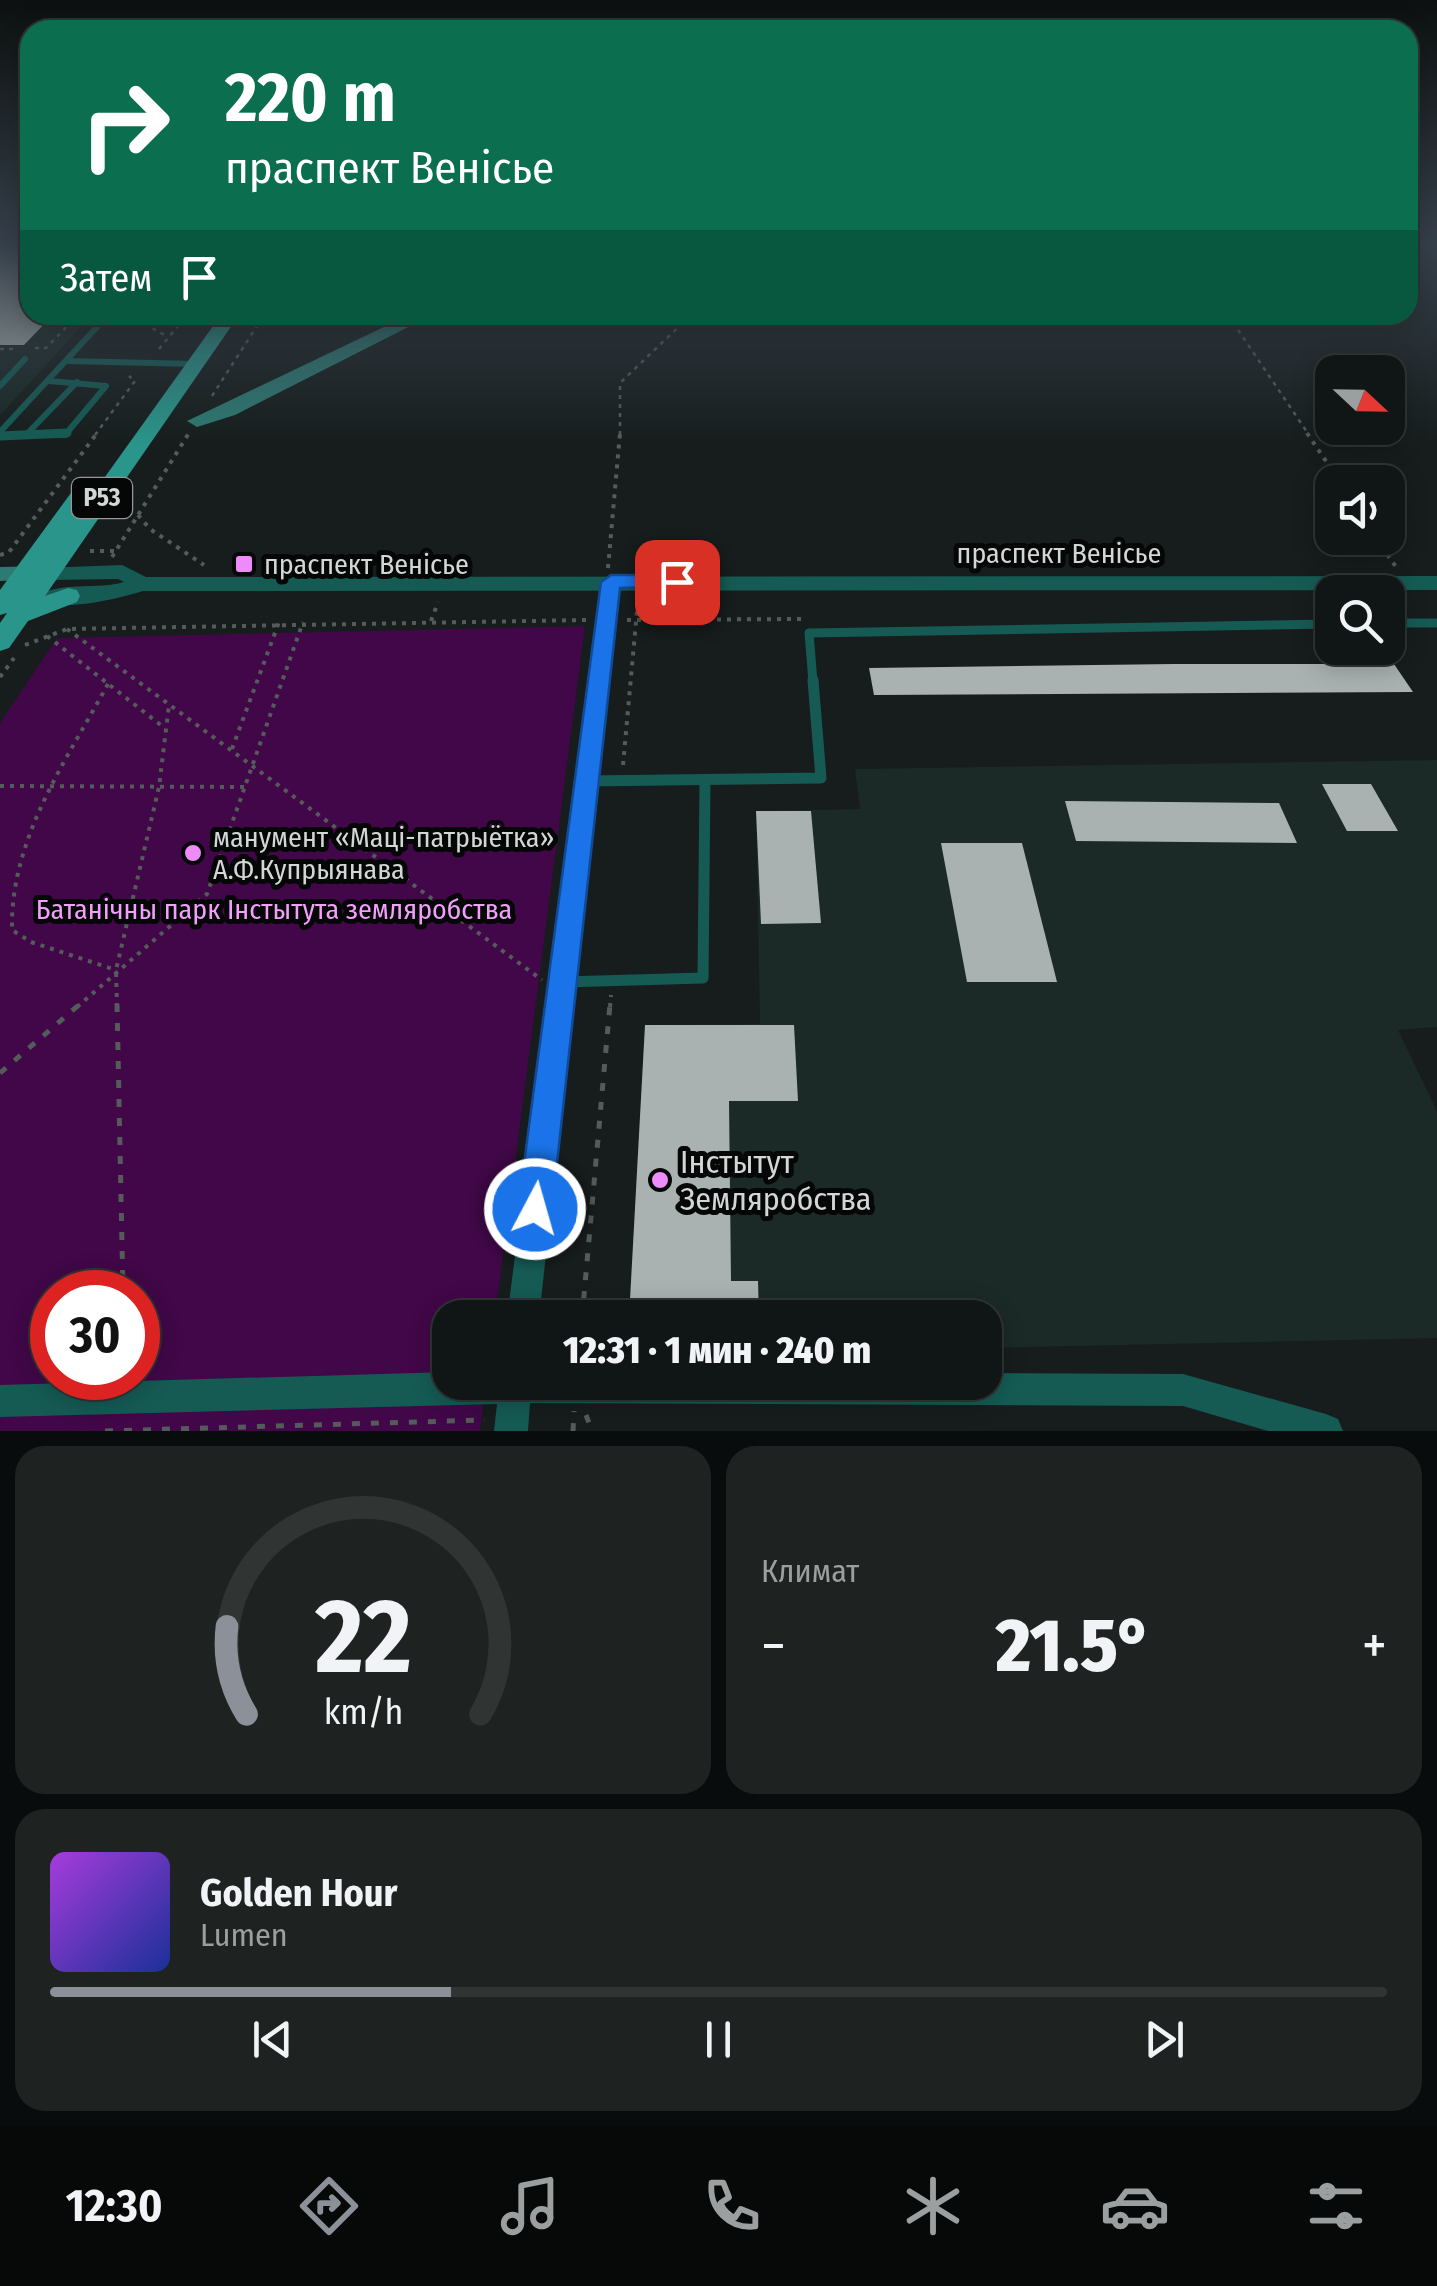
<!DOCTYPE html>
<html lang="ru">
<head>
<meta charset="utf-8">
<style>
	:root { --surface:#101615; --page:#1e2322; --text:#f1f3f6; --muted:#9c9fa0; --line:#303534; --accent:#8c9099 }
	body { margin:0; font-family:"Fira Sans Condensed",sans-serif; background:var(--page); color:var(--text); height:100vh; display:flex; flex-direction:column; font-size:38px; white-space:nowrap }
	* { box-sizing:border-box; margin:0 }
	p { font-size:32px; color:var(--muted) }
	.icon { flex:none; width:55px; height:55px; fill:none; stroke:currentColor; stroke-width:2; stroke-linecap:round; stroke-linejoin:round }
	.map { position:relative; height:1431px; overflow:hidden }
	.side { display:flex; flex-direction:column; gap:15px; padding:15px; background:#090c0c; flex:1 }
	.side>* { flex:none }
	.hud { position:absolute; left:20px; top:20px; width:1398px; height:305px; border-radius:30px; box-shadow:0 5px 25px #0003,0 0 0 2px var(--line); background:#0b6e4f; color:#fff; overflow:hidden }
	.needle { width:65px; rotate:112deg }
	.tools { position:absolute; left:1315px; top:355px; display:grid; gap:20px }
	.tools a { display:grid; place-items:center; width:90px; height:90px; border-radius:20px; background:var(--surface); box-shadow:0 5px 25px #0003,0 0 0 2px var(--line); font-size:50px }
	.speed { position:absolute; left:30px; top:1270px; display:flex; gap:20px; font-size:50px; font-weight:700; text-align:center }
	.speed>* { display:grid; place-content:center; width:130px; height:130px; border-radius:50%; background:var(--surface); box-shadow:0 5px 25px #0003,0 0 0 2px var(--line); line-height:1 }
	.speed .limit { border:15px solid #d22; background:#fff; color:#111 }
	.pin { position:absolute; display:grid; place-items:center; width:85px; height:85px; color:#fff; margin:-42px; border-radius:20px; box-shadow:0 5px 15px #0006 }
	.me { position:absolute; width:110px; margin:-55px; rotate:6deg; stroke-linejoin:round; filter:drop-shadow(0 0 8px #0008) }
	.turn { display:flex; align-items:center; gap:35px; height:210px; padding:0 40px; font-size:45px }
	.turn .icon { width:130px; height:130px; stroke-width:2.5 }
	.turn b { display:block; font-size:70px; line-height:85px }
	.then { display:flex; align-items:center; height:95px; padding:0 40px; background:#0003; gap:20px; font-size:38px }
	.big { font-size:75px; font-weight:800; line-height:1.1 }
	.side .widget { flex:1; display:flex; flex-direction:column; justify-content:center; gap:15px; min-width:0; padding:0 35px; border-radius:30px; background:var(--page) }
	.side .dial { align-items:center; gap:0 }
	.dial svg { height:260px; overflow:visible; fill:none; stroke:var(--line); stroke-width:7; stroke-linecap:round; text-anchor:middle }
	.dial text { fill:var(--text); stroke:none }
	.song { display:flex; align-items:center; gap:30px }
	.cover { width:120px; height:120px; border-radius:15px; background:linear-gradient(135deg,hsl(280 70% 55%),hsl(230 70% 35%)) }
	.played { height:10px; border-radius:5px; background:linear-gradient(90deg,var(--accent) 30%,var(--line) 30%) }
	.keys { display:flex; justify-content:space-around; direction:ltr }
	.heat { display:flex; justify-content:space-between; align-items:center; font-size:55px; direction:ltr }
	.side .tiles { flex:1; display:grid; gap:15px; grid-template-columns:1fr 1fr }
	.widget:last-child { grid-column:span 2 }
	.trip { position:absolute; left:432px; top:1300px; width:570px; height:100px; border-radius:30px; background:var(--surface); box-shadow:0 5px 25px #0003,0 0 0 2px var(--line); font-weight:800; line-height:100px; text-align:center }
	.tabs { display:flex; height:160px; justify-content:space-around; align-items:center; background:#060908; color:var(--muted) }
	.tabs .icon { width:70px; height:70px }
	.tabs .current { color:var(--accent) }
	.tabs b { font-size:45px; color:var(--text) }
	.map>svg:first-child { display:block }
	.built { fill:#1b2927 }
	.green { fill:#410748; fill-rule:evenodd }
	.building { fill:#a9b2b0 }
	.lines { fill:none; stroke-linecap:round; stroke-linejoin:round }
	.path-far2 { stroke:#555b5a; stroke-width:2.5; stroke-dasharray:4 5; stroke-linecap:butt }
	.path-far1 { stroke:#555b5a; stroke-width:4; stroke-dasharray:4 6; stroke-linecap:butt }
	.path { stroke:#555b5a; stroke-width:5; stroke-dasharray:8 11; stroke-linecap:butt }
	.service-far2 { stroke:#155b54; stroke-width:6 }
	.service-far1 { stroke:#155b54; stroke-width:9 }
	.service { stroke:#155b54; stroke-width:11 }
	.minor { fill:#155b54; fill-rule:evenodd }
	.tertiary { fill:#155b54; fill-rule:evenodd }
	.secondary { fill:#2d7a72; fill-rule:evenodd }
	.primary { fill:#2a958a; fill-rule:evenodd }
	.route { fill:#1a73e8; stroke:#114b97; stroke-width:2.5 }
	.poi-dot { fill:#ed8cf9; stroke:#050706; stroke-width:4 }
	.labels { text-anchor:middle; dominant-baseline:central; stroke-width:10; stroke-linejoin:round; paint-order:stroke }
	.shield { fill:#050706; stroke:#949998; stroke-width:2.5 }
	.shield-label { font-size:25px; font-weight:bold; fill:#d2d7d6 }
	.street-label { font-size:28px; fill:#d2d7d6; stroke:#050706 }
	.poi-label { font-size:28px; fill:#d2d7d6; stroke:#050706; text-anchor:start }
	.park-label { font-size:28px; fill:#f39efd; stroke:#050706 }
	.near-poi-label { font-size:32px; fill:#d2d7d6; stroke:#050706; text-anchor:start }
</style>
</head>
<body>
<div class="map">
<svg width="1437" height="1431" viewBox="0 0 1437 1431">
	<rect width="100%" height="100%" fill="#161d1c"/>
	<g class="built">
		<path d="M 0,246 L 30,315 L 92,315 L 0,415 Z"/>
		<path d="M 1437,760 L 1437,1027 L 1398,1030 L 1437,1111 L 1437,1338 L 985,1348 L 985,1318 L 629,1318 L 645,1025 L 760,1024 L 756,811 L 860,809 L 855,769 Z"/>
	</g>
	<path class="green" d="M 585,626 L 495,1317 L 450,1318 L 450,1382 L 486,1383 L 480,1431 L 0,1431 L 0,723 L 57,638 ZM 52,1292 L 138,1292 L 138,1378 L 52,1378 Z"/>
	<g class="building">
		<path d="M 0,246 L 30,246 L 30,315 L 53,315 L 24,345 L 0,345 Z"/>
		<path d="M 1174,664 L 1394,664 L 1413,692 L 874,695 L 869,668 Z"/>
		<path d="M 1322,784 L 1371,784 L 1398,831 L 1347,831 Z"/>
		<path d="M 1065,801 L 1279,803 L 1297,843 L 1076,841 Z"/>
		<path d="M 756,811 L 811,811 L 821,923 L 761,924 Z"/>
		<path d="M 941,843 L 1022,843 L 1057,982 L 967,982 Z"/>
		<path d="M 645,1025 L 794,1025 L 798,1101 L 729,1101 L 731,1281 L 758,1281 L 759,1318 L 629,1318 Z"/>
	</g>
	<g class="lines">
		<g class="path-far2">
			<path d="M 129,315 L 168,337"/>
			<path d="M 1228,315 L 1309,435"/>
			<path d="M 35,348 L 46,348 L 78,315"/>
			<path d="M 0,349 L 15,349"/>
			<path d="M 159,349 L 187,315"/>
			<path d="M 212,396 L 264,315"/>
			<path d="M 95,435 L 135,381 L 129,376"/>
			<path d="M 620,435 L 620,383 L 691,315"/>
		</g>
		<g class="path-far1">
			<path d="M 1307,433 L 1340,482"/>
			<path d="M 138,515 L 150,529 L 204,565"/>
			<path d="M 1376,538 L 1396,567"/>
			<path d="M 90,551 L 116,551"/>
			<path d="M 0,555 L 9,552 L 97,433"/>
			<path d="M 112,557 L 189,433"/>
			<path d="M 608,568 L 620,433"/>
			<path d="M 627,620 L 802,619"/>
			<path d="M 431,621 L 438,602"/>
			<path d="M 67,629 L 542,980"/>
			<path d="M 47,636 L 162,726"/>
			<path d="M 25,645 L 67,629 L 587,620"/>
			<path d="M 0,677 L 14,658"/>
			<path d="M 108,684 C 66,761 10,839 12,930 L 31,942 L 116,970"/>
			<path d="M 232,749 L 279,622"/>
			<path d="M 623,765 L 638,600"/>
			<path d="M 0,786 L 245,787"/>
			<path d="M 77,1007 L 207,894 L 303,622"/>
			<path d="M 117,1007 L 116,970 L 159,787 L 169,705"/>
			<path d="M 610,1007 L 611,995"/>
		</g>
		<g class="path">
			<path d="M 117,1004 L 123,1292"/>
			<path d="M 0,1073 L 80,1004"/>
			<path d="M 582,1318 L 610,1004"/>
			<path d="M 586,1415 L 592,1431"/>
			<path d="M 105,1431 L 485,1420"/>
			<path d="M 573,1431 L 574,1411"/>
		</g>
		<g class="service-far2">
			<path d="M 67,361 L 196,364"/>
			<path d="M 0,386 L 25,359"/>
			<path d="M 0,432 L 108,315"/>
			<path d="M 26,435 L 77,382"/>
			<path d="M 35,435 L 65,435 L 106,386 L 49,381"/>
		</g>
		<g class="service-far1">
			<path d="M 0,436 L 67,433"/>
			<path d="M 1388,623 L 1437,623"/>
			<path d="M 813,682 L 809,633 L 1332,624"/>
		</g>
		<g class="service">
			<path d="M 588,781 L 821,778 L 813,680"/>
			<path d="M 563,982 L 703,978 L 705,780"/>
		</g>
		<g class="minor">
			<path d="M 611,576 L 620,582 L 539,1318 L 507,1318 L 602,582 Z"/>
			<path d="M 450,1372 L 450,1382 L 985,1382 L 985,1373 L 1183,1374 L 1326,1414 L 1338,1419 L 1343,1431 L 1268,1431 L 1183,1406 L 530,1403 L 528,1431 L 494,1431 L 497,1404 L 0,1417 L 0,1385 Z"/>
		</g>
		<path class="tertiary" d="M 122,565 L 146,577 L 1437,576 L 1437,590 L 143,591 C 120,598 56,615 38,597 C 55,581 100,590 124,582 L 118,579 L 50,580 L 42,578 L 39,573 L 42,568 Z"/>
		<g class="secondary">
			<path d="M 409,315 L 432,315 L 235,415 L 197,427 L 187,421 Z"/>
			<path d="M 48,566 L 56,568 L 60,573 L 56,578 L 0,581 L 0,567 Z"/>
		</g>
		<path class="primary" d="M 221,315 L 239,315 L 45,596 L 68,588 L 77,590 L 80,596 L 77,602 L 28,621 L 9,648 L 0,651 L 0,623 L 7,613 L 0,615 L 0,590 L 76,486 L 92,486 L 92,495 Z"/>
	</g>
	<linearGradient id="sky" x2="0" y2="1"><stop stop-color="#0c100f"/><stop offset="0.55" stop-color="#36404b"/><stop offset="1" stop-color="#36404b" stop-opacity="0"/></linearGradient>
	<rect width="1437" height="446" fill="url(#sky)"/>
	<path class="route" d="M 677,575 L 684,577 L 684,586 L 620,588 L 552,1209 L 547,1221 L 535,1226 L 523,1221 L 518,1209 L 601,582 L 611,575 Z"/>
	<g class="poi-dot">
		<rect x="234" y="554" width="20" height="20" rx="5"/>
		<circle cx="193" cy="853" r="10"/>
		<circle cx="660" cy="1180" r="10"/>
	</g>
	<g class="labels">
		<rect class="shield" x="72" y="478" width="60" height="40" rx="8"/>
		<g class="shield-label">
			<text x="102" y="498">Р53</text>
		</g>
		<g class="street-label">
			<text x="1059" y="553">праспект Венісье</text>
		</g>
		<g class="poi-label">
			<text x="264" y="564">праспект Венісье</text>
			<text x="213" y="837">манумент «Маці-патрыётка»<tspan x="213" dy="32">А.Ф.Купрыянава</tspan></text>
		</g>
		<g class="park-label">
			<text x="274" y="909">Батанічны парк Інстытута земляробства</text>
		</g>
		<g class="near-poi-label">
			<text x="680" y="1162">Інстытут<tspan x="680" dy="37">Земляробства</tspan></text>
		</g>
	</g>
</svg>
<div class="tools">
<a><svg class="needle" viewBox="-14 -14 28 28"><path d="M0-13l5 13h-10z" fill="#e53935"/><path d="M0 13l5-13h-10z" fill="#9c9fa0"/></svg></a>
<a><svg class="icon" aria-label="sound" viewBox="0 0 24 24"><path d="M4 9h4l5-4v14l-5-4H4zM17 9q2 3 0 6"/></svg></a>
<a><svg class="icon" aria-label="search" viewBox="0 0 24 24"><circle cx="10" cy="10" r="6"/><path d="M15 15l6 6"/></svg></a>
</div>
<div class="speed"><div class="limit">30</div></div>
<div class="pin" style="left:677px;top:582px;background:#d93025"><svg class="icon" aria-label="arrive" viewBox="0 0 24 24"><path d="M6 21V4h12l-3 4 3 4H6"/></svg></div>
<svg class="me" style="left:535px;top:1209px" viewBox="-20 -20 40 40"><circle r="17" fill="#1a73e8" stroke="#fff" stroke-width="3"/><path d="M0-11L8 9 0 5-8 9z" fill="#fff"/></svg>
<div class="trip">12:31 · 1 мин · 240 m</div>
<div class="hud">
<div class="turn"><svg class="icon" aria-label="right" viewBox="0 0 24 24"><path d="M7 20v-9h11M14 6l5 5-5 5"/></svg><div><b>220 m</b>праспект Венісье</div></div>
<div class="then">Затем<svg class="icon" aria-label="arrive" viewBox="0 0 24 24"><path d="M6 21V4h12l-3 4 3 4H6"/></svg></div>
</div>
</div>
<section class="side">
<div class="tiles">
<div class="widget dial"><svg viewBox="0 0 100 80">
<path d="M14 69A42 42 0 1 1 86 69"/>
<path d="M14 69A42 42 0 0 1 8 42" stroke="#8c9099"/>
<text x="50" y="56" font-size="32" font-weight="700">22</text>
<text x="50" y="72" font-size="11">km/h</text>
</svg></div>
<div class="widget"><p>Климат</p>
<div class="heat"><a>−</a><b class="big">21.5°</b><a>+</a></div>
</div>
<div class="widget">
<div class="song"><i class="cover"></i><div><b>Golden Hour</b><p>Lumen</p></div></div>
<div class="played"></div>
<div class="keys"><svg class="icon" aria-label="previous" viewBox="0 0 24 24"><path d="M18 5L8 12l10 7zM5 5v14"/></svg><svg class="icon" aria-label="pause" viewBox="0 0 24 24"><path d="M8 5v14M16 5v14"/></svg><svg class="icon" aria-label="next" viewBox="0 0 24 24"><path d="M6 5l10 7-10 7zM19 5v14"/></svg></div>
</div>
</div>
</section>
<nav class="tabs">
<b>12:30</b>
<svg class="icon current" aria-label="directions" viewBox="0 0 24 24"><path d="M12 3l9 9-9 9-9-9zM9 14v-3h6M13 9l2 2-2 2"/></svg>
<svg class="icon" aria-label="music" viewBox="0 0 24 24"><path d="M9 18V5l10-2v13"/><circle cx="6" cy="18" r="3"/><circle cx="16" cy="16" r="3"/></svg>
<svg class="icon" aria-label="phone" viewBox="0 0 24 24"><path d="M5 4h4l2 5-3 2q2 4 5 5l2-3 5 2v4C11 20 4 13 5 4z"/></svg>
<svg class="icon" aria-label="climate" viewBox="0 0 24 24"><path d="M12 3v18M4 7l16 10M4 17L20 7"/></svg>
<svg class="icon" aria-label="car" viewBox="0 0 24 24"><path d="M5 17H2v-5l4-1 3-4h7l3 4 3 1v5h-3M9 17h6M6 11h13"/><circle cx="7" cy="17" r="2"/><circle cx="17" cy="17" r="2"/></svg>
<svg class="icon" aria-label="filters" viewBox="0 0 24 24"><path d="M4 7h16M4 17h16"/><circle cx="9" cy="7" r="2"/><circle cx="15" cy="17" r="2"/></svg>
</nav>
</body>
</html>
